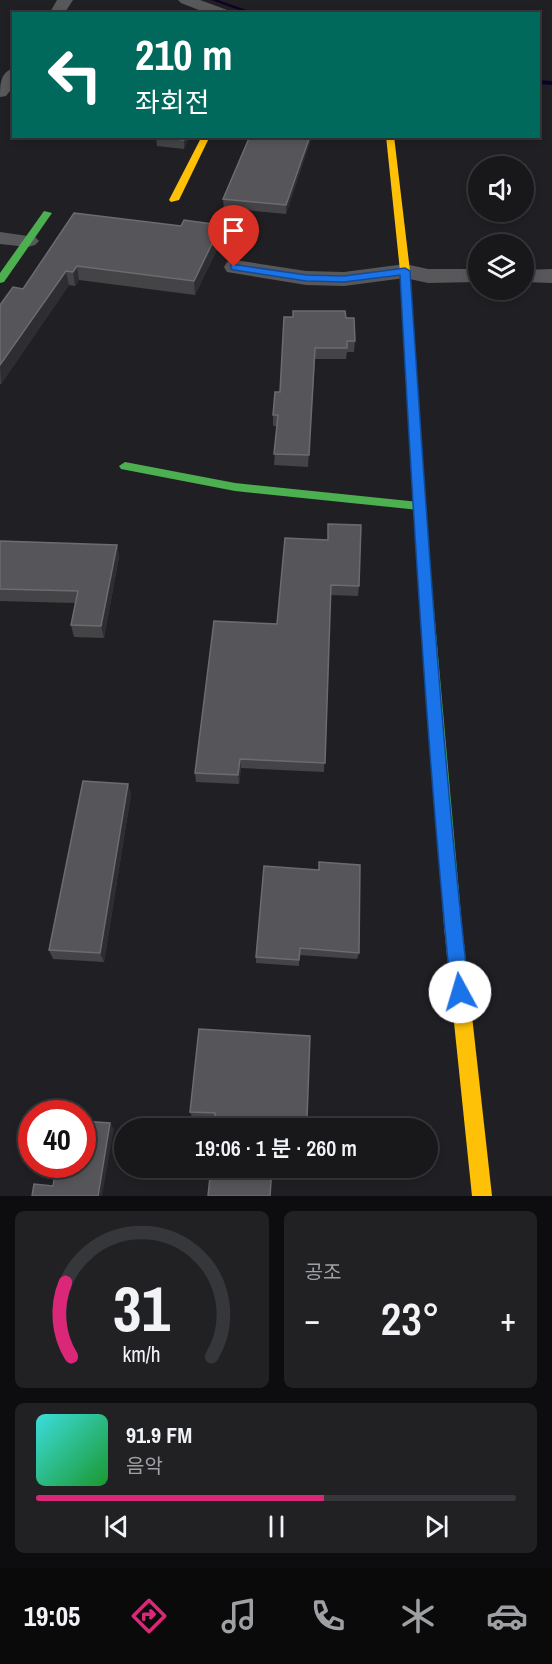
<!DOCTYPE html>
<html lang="ko">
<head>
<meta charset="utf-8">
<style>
	:root { --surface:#18181b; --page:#212124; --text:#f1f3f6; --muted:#9fa0a3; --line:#36373a; --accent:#db2777 }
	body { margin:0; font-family:"Archivo Narrow","Noto Sans KR",sans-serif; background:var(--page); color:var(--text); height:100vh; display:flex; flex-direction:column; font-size:22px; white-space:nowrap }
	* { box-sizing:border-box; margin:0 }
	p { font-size:20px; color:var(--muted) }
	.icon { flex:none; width:33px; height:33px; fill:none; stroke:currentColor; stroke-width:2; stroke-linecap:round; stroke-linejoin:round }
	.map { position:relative; height:1196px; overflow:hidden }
	.side { display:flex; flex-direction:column; gap:15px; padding:15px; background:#0d0d0f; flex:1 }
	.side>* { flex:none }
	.hud { position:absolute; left:12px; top:12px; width:528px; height:126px; border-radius:0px; box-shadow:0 3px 9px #0003,0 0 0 2px var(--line); background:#00695c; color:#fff; overflow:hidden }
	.controls { position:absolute; left:468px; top:156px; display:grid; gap:12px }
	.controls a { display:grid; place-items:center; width:66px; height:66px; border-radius:50%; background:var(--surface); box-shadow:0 3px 9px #0003,0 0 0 2px var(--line); font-size:30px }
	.speed { position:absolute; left:18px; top:1100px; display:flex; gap:12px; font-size:30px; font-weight:700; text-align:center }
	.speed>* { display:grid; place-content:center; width:78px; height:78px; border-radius:50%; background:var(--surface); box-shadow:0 3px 9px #0003,0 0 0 2px var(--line); line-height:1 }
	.speed .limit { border:9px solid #d22; background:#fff; color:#111 }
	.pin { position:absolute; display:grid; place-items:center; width:51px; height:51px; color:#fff; margin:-62px -26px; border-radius:50% 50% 50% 0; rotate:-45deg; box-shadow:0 0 6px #0007 }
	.pin .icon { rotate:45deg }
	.me { position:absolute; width:66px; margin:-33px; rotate:354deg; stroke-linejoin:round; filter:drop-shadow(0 0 4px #0008) }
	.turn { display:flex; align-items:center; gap:21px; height:126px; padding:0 24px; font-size:27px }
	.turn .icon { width:78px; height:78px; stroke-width:2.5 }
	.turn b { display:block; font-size:42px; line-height:51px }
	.big { font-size:45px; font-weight:600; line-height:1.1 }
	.side .card { flex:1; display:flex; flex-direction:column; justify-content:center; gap:9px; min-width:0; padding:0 21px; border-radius:9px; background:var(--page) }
	.side .dial { align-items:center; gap:0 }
	.dial svg { height:156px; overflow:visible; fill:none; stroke:var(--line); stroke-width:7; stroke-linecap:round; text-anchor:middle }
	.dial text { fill:var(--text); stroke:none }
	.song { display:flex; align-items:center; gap:18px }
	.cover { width:72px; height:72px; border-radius:9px; background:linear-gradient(135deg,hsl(180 70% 55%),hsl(130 70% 35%)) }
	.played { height:6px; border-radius:3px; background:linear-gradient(90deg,var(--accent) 60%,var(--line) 60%) }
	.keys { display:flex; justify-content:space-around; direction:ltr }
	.heat { display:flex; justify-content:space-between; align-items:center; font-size:33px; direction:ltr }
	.side .tiles { flex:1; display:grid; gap:15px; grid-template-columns:1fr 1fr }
	.card:last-child { grid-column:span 2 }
	.trip { position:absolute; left:114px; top:1118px; width:324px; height:60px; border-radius:30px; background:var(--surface); box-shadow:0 3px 9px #0003,0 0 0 2px var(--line); font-weight:600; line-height:60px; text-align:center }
	.tab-bar { display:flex; height:96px; justify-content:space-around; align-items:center; background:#0a0a0b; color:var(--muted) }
	.tab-bar .icon { width:42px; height:42px }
	.tab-bar .selected { color:var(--accent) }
	.tab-bar b { font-size:27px; color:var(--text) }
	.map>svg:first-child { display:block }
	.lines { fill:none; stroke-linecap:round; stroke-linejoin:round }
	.stream { fill:#0e0327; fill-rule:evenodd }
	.street { fill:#58585b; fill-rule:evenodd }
	.fast { fill:#4caf50; fill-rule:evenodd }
	.slow { fill:#ffc107; fill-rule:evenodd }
	.wall { fill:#444447 }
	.shaded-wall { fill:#2e2e32 }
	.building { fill:#565559; stroke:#6c6c70; stroke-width:1.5 }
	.route { fill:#1a73e8; stroke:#114b97; stroke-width:1.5 }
</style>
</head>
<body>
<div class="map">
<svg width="552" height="1196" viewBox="0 0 552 1196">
	<rect width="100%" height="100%" fill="#202024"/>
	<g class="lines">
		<g class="stream">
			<path d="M 211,0 L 218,0 L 258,14 L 250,14 Z"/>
			<path d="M 538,80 L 552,81 L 552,85 L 538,84 Z"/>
		</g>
		<g class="street">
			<path d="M 57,0 L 73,0 L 64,14 L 49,14 Z"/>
			<path d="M 178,0 L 200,0 L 230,11 L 232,14 L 209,14 L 181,3 Z"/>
			<path d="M 14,68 L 14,86 L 6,96 L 0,97 C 0,85 0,72 14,68 Z"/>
			<path d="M 0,232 L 35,237 L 39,241 L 35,245 L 28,247 L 0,244 Z"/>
			<path d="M 235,260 L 306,271 L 344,272 L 405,264 L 428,269 L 478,269 L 478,282 L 428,283 L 405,278 L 344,286 L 306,285 L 227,272 L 224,267 L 227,262 Z"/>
			<path d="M 552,269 L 552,283 L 524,282 L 524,270 Z"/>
		</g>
		<g class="fast">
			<path d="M 44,211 L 52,213 L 4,282 L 0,283 L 0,273 Z"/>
			<path d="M 125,462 L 235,483 L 419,502 L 425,506 L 419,510 L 235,491 L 121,469 L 119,466 Z"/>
			<path d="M 422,537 L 428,542 L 462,926 L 459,932 L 453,935 L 447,932 L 444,926 L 416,542 Z"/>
		</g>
		<g class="slow">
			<path d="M 202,136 L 210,136 L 179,200 L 171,202 L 169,200 Z"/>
			<path d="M 386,136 L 394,136 L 410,271 L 428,542 L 422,547 L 416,542 L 400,271 Z"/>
			<path d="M 453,917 L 459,920 L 462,926 L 492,1196 L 472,1196 L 444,926 L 447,920 Z"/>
		</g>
	</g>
	<g class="wall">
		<path d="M 190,136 L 184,149 L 157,146 L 156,137 Z"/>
		<path d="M 250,136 L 312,136 L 286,214 L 224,208 L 223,199 Z"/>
		<path d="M 74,213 L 222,239 L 195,295 L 79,280 L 75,286 L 69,285 L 1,384 L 0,384 L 0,305 L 23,289 Z"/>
		<path d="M 284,317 L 346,318 L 355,341 L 354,352 L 347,352 L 346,359 L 315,359 L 308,467 L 274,465 L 277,426 L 273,426 L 273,415 L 280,392 Z"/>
		<path d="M 285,538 L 359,586 L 358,596 L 330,595 L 324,772 L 241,768 L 239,784 L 196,782 L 195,773 L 277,624 Z"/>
		<path d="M 0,541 L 117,545 L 119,557 L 104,638 L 74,637 L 71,625 L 75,603 L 0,601 Z"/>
		<path d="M 128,784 L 131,794 L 104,962 L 53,959 L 49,950 Z"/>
		<path d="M 264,866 L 359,953 L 357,959 L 299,955 L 299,966 L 256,963 L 256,957 Z"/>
		<path d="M 190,1112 L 307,1119 L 307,1126 L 274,1124 L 193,1119 Z"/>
	</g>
	<g class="shaded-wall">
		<path d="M 185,136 L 190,136 L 184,149 L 184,140 Z"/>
		<path d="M 310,136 L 312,136 L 286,214 L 286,205 Z"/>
		<path d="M 221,225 L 222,239 L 195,295 L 194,281 Z"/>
		<path d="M 77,266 L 79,280 L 75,286 L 73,272 Z"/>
		<path d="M 66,271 L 69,285 L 1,384 L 0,365 Z"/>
		<path d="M 117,545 L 119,557 L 104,638 L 101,626 Z"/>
		<path d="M 240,759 L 241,768 L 239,784 L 238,775 Z"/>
		<path d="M 128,784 L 131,794 L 104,962 L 100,953 Z"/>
		<path d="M 110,1123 L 114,1129 L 102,1196 L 98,1196 Z"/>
	</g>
	<g class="building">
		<path d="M 156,136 L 185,136 L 184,140 L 156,137 Z"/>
		<path d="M 250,136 L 310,136 L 286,205 L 223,199 Z"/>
		<path d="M 74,213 L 181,226 L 184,220 L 221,225 L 194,281 L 77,266 L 73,272 L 66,271 L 0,365 L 0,305 L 13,287 L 23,289 Z"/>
		<path d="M 293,311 L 345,311 L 346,318 L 354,318 L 355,341 L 347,341 L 347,348 L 315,348 L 309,455 L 274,454 L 278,415 L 273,415 L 275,392 L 280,392 L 284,317 L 293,317 Z"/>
		<path d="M 328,524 L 361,525 L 359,586 L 331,585 L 325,763 L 240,759 L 238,775 L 195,773 L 214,621 L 277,624 L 285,538 L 328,540 Z"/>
		<path d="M 0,541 L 117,545 L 101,626 L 71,625 L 78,591 L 0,589 Z"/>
		<path d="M 83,781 L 128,784 L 100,953 L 49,950 Z"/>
		<path d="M 319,862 L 360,865 L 359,953 L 300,948 L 299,960 L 256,957 L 264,866 L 319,870 Z"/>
		<path d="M 199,1029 L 310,1036 L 307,1119 L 274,1117 L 274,1128 L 214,1128 L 215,1113 L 190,1112 Z"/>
		<path d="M 82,1121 L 110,1123 L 98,1196 L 32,1196 L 34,1184 L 53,1186 L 57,1164 L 82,1164 Z"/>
		<path d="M 211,1167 L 272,1167 L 270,1196 L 208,1196 Z"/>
	</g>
	<path class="route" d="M 231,264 L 306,275 L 344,276 L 405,268 L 410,271 C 426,512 442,753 469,992 L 467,999 L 460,1001 L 454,999 L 451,992 C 427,754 413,514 400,275 L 344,282 L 306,281 L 234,270 L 231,269 Z"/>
</svg>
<div class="controls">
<a><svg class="icon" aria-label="sound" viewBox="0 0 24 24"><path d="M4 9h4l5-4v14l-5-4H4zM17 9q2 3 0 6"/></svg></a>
<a><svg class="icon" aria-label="layers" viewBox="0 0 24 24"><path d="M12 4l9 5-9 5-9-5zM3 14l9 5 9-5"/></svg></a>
</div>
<div class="speed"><div class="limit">40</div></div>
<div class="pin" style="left:234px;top:267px;background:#d93025"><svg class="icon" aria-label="arrive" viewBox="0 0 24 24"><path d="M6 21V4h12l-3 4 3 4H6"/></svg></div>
<svg class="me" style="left:460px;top:992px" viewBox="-20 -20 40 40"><circle r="19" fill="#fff"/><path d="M0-13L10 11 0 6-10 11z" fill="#1a73e8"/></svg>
<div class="trip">19:06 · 1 분 · 260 m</div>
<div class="hud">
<div class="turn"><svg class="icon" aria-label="left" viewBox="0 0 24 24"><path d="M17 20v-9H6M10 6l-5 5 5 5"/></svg><div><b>210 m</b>좌회전</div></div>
</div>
</div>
<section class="side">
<div class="tiles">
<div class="card dial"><svg viewBox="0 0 100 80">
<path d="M14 69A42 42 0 1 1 86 69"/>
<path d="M14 69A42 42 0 0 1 11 31" stroke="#db2777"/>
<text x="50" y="56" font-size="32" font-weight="700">31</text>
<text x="50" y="72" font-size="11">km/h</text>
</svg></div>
<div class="card"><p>공조</p>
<div class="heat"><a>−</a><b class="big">23°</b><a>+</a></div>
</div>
<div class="card">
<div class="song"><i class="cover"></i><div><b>91.9 FM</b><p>음악</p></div></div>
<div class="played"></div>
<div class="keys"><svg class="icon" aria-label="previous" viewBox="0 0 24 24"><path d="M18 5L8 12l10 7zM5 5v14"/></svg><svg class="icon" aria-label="pause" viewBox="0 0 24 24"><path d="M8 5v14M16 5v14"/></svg><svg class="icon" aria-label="next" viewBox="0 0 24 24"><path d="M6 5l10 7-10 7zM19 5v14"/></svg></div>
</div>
</div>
</section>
<nav class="tab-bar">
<b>19:05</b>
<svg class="icon selected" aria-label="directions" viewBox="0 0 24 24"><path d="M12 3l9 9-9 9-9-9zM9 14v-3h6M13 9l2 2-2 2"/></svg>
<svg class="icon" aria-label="music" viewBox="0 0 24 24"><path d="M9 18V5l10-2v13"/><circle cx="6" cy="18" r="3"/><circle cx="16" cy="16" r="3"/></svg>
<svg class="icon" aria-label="phone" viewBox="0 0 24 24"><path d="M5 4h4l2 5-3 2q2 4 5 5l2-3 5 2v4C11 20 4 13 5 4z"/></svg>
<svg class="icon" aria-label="climate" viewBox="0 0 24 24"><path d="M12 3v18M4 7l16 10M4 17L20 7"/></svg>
<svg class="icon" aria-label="car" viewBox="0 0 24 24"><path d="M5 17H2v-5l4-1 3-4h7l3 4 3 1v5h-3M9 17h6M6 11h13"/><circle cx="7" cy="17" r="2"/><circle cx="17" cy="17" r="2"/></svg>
</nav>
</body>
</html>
